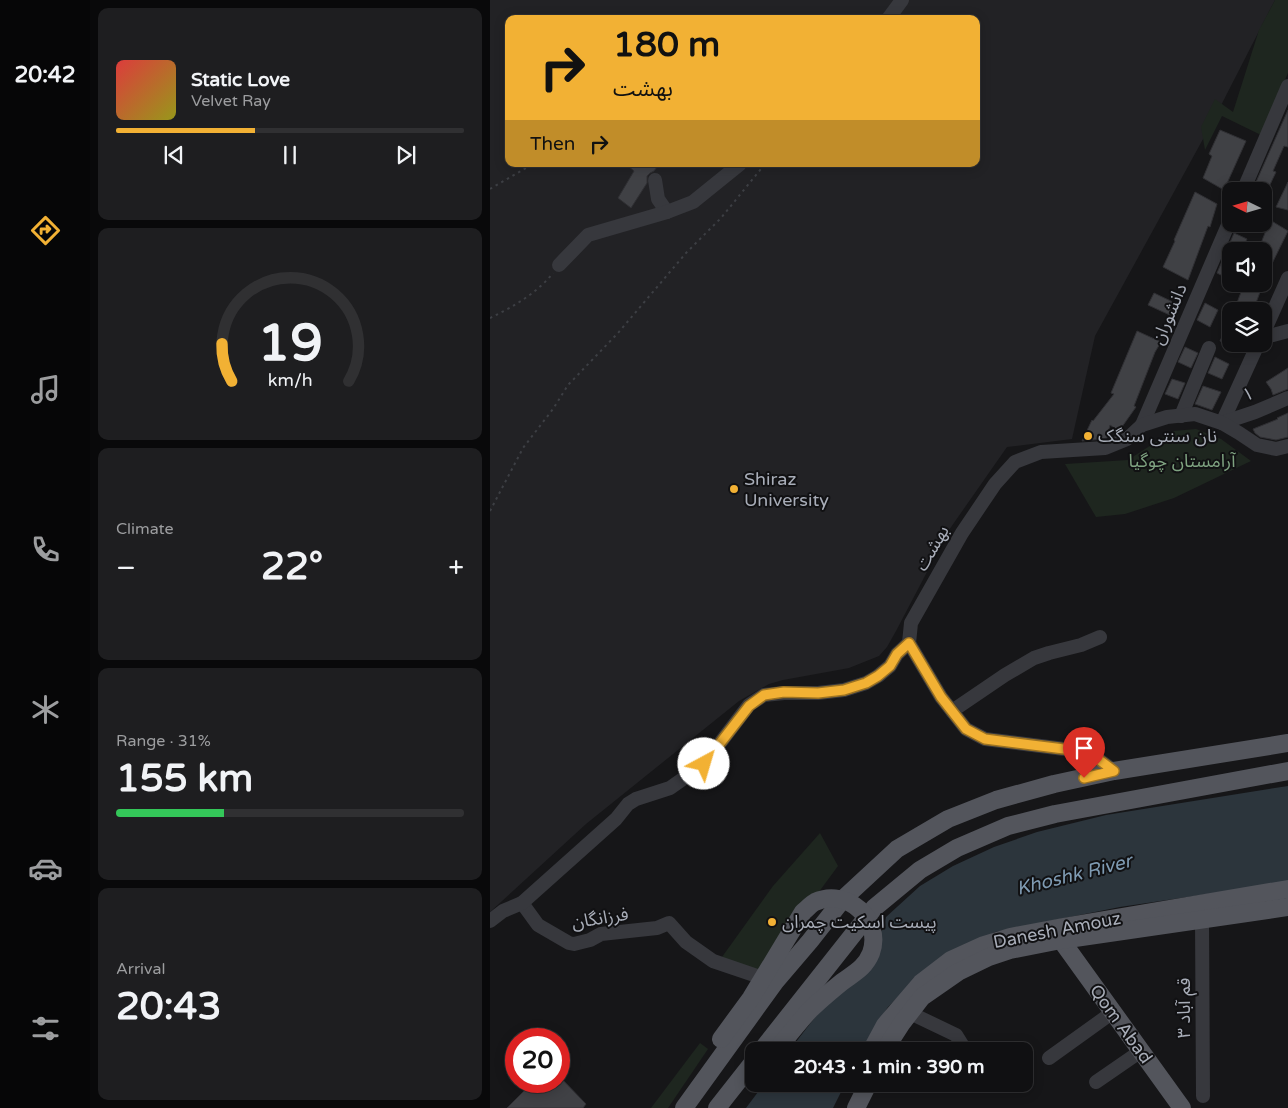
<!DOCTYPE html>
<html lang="en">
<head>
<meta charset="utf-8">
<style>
	:root { --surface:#101012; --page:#1e1e20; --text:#f1f3f6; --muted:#9c9d9f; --line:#303032; --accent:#f2b134 }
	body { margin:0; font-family:"Varela Round","Noto Sans Arabic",sans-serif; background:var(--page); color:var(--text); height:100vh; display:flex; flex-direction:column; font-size:19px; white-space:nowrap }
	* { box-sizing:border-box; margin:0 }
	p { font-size:16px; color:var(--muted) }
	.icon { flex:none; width:28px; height:28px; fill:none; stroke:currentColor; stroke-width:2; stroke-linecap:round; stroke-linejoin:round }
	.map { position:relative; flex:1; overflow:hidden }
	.details { display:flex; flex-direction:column; gap:8px; padding:8px; background:#09090a; width:400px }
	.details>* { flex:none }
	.top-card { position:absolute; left:15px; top:15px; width:475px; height:152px; border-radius:10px; box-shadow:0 2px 12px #0003,0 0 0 1px var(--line); background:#f2b134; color:#111; overflow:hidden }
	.needle { width:32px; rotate:275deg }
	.controls { position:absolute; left:732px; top:182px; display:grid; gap:10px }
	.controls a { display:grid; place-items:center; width:50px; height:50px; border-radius:10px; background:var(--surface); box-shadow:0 2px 12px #0003,0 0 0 1px var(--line); font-size:25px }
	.speed { position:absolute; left:15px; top:1028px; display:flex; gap:10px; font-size:25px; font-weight:700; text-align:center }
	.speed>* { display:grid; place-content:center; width:65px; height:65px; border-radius:50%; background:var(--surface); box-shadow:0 2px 12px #0003,0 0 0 1px var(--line); line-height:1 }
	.speed .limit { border:8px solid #d22; background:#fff; color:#111 }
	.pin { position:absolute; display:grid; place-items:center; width:42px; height:42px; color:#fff; margin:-51px -21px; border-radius:50% 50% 50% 0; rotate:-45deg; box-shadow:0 0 5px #0007 }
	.pin .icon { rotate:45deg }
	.me { position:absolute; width:55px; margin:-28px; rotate:39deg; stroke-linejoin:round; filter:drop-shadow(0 0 4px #0008) }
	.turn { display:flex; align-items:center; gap:18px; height:105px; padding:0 25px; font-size:22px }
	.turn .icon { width:65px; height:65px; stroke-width:2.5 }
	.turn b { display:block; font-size:35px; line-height:42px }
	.then { display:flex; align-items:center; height:48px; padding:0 25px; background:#0003; gap:10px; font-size:19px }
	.big { font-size:38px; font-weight:800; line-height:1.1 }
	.details .tile { flex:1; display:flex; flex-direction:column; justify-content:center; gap:8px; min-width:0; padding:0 18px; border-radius:10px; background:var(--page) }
	.details .dial { align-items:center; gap:0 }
	.dial svg { height:130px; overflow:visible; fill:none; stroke:var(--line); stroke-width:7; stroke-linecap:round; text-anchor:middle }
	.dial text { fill:var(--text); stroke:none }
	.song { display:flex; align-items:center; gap:15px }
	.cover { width:60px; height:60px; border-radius:8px; background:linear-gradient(135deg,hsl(0 70% 55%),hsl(60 70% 35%)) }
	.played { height:5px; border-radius:2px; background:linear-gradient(90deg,var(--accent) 40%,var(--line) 40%) }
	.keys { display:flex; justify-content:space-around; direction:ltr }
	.heat { display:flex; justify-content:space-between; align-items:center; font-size:28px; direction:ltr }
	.charge { height:8px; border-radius:4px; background:linear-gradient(90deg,#34c759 31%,var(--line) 0) }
	.trip { position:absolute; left:255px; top:1042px; width:288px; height:50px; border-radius:10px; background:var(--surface); box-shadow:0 2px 12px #0003,0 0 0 1px var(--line); font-weight:800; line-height:50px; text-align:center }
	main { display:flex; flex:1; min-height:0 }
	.dock { display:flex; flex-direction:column; width:90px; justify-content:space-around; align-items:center; background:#060607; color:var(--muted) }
	.dock .icon { width:35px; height:35px }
	.dock .selected { color:var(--accent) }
	.dock b { font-size:22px; color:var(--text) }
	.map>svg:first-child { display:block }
	.built { fill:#222225; fill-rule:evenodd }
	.green { fill:#1e261f }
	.water { fill:#2c353c }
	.building { fill:#404145; stroke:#303034 }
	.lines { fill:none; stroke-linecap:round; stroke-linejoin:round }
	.path { stroke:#3d3f44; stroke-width:2; stroke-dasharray:2.5 4; stroke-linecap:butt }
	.minor { stroke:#37383d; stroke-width:14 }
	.major { stroke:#53555c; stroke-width:18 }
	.major-bridge { stroke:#53555c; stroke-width:18 }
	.route-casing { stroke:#9d7322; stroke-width:12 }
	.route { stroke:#f2b134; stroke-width:9 }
	.poi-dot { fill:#f2b134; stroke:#111113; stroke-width:2 }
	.labels { text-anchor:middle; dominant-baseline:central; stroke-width:4; stroke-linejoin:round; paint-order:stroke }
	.street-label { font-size:18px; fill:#a8adb8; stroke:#111113 }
	.poi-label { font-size:18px; fill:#a8adb8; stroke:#111113; text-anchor:start }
	.park-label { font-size:18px; fill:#7fa381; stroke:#111113 }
	.water-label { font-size:19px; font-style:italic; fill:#7f9bb3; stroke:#111113 }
</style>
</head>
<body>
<main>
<nav class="dock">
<b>20:42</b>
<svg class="icon selected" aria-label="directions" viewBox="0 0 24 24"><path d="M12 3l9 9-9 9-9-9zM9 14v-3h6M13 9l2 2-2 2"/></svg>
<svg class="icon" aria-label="music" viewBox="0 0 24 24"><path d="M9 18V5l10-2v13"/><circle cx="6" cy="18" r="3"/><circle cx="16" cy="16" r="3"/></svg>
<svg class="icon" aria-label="phone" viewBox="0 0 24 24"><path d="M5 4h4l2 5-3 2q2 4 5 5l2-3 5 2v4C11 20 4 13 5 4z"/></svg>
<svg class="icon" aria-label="climate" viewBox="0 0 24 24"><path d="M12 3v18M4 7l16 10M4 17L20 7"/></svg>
<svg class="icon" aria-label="car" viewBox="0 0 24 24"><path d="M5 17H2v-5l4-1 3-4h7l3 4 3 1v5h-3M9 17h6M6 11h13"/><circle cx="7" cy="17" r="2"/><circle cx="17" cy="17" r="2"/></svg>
<svg class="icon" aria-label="filters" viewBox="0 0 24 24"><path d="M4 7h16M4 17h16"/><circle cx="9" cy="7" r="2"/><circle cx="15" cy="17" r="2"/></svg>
</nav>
<section class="details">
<div class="tile">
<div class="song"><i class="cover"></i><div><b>Static Love</b><p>Velvet Ray</p></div></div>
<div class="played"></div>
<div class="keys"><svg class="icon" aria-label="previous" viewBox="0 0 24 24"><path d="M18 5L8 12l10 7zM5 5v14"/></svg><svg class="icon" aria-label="pause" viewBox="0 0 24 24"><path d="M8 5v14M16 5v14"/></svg><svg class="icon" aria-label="next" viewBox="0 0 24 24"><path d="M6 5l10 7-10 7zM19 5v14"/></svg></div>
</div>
<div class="tile dial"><svg viewBox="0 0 100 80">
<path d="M14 69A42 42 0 1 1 86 69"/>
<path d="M14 69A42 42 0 0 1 8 46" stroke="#f2b134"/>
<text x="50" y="56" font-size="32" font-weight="700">19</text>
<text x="50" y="72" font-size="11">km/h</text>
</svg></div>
<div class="tile"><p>Climate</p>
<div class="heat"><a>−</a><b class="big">22°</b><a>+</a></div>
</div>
<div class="tile"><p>Range · 31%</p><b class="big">155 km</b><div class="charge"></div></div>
<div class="tile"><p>Arrival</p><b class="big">20:43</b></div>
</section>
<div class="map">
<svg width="798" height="1108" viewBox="0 0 798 1108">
	<rect width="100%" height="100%" fill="#161618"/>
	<path class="built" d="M 0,0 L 785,0 L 724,119 L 605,336 L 582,439 L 517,447 L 459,530 L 406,631 L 397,647 L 389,656 L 359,668 L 293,680 L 279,684 L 249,701 L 96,824 L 0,912 ZM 19,19 L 486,19 L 486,164 L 19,164 Z"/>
	<g class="green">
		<path d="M 785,0 L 798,0 L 798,73 L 771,135 L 732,116 L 715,150 L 711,127 L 725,99 L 743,112 L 769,30 Z"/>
		<path d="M 706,429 L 731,439 L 761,461 L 684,498 L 635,514 L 606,517 L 575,464 L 638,460 L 683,431 Z"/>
		<path d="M 330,833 L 348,866 L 270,972 L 232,957 L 283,886 Z"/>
		<path d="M 210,1043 L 218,1049 L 178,1108 L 161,1108 Z"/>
	</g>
	<g class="water">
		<path d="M 798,786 L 798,882 L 630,907 L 505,932 L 475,947 L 429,977 L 398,1007 L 380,1035 L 372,1051 L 299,1051 L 393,929 L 396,917 L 430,886 L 463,866 L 504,847 L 547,832 L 616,815 Z"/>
		<path d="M 274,1084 L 355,1084 L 343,1108 L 256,1108 Z"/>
	</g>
	<g class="building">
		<path d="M 798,110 L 798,147 L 794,146 L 783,171 L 786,172 L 777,191 L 762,191 Z"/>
		<path d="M 730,130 L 756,141 L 734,190 L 713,178 L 722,156 L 719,154 Z"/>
		<path d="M 136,164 L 164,164 L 167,167 L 164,171 L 160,173 L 157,176 L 157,183 L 141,208 L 128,198 L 144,171 Z"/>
		<path d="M 798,182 L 798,210 L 786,207 Z"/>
		<path d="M 705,192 L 727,204 L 720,227 L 718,226 L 698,280 L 673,267 L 685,241 L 684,240 Z"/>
		<path d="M 780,220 L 798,231 L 774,280 L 774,251 L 768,251 Z"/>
		<path d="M 744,233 L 757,239 L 751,251 L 741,251 L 741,280 L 727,273 Z"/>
		<path d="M 754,284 L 773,284 L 763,311 L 744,311 Z"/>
		<path d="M 664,293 L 687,304 L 682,316 L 658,305 Z"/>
		<path d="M 715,303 L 728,310 L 720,327 L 707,320 Z"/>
		<path d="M 741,317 L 741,345 L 730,341 Z"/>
		<path d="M 647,331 L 671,342 L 665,352 L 644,406 L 646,407 L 629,431 L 620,425 L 617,438 L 613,439 L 592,441 L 602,420 L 603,421 L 624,394 L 621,393 Z"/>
		<path d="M 695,347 L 708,353 L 701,368 L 688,362 Z"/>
		<path d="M 725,357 L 739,364 L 732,379 L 718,373 Z"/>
		<path d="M 798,368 L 798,389 L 783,395 L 781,389 L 776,382 Z"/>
		<path d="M 682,379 L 695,383 L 688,399 L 675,394 Z"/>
		<path d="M 713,386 L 731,392 L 722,410 L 705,404 Z"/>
		<path d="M 798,413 L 798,437 L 786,440 L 770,437 L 765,433 L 763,429 L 788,419 L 787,418 Z"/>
		<path d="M 69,1076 L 96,1104 L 93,1108 L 17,1108 L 44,1081 L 69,1081 Z"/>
	</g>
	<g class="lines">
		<g class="path">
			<path d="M 0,189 L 43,164"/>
			<path d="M 0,318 C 23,307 47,293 63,273"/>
			<path d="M 0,511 L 33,448 L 63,409 L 78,385 L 128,333 L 196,253 L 231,218 L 275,164"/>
		</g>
		<g class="minor">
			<path d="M 398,19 L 412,0"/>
			<path d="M 165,180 L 168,199 L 177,212"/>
			<path d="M 753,191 L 798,86"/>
			<path d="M 69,265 L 98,235 L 177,212 L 203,202 L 250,164"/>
			<path d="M 774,332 L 798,278"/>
			<path d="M 774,333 L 783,335 L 798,331"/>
			<path d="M 691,416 L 719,348"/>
			<path d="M 732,423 L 768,344"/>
			<path d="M 732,423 L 765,412 L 798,398"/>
			<path d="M 652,425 L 741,218"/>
			<path d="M 462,711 L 515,675 L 544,658 L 559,653 L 591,645 L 610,637"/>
			<path d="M 624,771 L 608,759 L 582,750 L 495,739 L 476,729 L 451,697 L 419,643 L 421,623 L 472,533 L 505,484 L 525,462 L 551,452 L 615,448 L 637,439 L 652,425 L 677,417 L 705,414 L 732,423 L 749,433 L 767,445 L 786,449 L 798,446"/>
			<path d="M 32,903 L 48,925 L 79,943 L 84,944 L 100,940 L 111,934 L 167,928 L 179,923 L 196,942 L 223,961 L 282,981"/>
			<path d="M 712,919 L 713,1096"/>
			<path d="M 0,921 L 13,911 L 32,903 L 126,819 L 138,804 L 146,799 L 180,788 L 214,764 L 259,705 L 274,695 L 294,693 L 328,693 L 354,690 L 376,683 L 388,676 L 400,666 L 407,654 L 419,643"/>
			<path d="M 420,1013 L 466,1035 L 476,1051"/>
			<path d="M 559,1058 L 623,1012"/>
			<path d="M 606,1082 L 651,1051"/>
		</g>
		<g class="major">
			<path d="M 571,940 L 692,1108"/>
			<path d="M 271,1051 L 384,908 L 430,870 L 467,848 L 518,826 L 565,814 L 798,771"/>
			<path d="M 381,1051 L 395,1025 L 431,983 L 461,960 L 494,945 L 520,937 L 573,927 L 798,889"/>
			<path d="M 394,1051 L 412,1023 L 432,997 L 468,972 L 499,957 L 520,950 L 571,940 L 798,907"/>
			<path d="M 194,1108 L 285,982 L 320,941 L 353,899 L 407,849 L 458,819 L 506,800 L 564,784 L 624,771 L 798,743"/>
			<path d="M 227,1108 L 264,1061"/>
			<path d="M 366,1108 L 378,1084"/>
		</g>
		<path class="major-bridge" d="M 231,1039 L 261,998 L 313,912 C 317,909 321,904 325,902 C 357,887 393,920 381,953 C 375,968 364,973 352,982 C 341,991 330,1000 320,1010 C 308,1023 297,1037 286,1051"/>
	</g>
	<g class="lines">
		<defs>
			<path id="route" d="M 214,764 L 259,706 L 274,695 L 294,692 L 328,693 L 354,690 L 376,683 L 388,676 L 400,666 L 407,654 L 419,643 L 451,697 L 476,729 L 495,739 L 582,750 L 608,759 L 624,771 L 594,778"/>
		</defs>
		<use href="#route" class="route-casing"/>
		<use href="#route" class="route"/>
	</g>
	<g class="poi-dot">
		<circle cx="598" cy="436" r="5"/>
		<circle cx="244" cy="489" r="5"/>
		<circle cx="282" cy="922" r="5"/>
	</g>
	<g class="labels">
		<g class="street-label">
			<text transform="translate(679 314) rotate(-67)">دانشوران</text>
			<text transform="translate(758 394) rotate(-21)">۱</text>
			<text transform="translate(442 548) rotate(-60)">بهشت</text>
			<text transform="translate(110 918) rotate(-9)">فرزانگان</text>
			<text transform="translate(567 930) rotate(-11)">Danesh Amouz</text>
			<text transform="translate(694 1008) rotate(-90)">۳ قم آباد</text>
			<text transform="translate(631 1024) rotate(54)">Qom Abad</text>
		</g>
		<g class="poi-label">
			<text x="608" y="436">نان سنتی سنگک</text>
			<text x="254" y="479">Shiraz<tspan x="254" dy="21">University</tspan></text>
			<text x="292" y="922">پیست اسکیت چمران</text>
		</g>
		<g class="park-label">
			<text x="692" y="461">آرامستان چوگیا</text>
		</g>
		<g class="water-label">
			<text transform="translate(584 875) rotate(-14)">Khoshk River</text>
		</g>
	</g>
</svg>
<div class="controls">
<a><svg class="needle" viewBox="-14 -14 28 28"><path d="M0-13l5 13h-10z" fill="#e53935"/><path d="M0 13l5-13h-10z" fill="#9c9d9f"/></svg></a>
<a><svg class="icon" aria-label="sound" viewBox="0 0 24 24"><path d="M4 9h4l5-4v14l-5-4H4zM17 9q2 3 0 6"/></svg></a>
<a><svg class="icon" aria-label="layers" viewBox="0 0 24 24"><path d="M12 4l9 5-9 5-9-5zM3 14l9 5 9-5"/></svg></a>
</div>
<div class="speed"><div class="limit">20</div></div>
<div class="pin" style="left:594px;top:778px;background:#d93025"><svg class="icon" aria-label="arrive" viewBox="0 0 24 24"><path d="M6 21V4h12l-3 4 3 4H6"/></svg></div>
<svg class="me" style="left:214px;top:764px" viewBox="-20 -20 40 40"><circle r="19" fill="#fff"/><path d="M0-13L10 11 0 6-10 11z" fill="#f2b134"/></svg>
<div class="trip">20:43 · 1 min · 390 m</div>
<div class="top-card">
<div class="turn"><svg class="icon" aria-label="right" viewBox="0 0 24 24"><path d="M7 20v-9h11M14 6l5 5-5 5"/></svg><div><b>180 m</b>بهشت</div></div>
<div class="then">Then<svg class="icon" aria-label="right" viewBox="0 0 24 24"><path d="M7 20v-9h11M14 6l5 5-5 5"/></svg></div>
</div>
</div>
</main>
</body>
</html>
